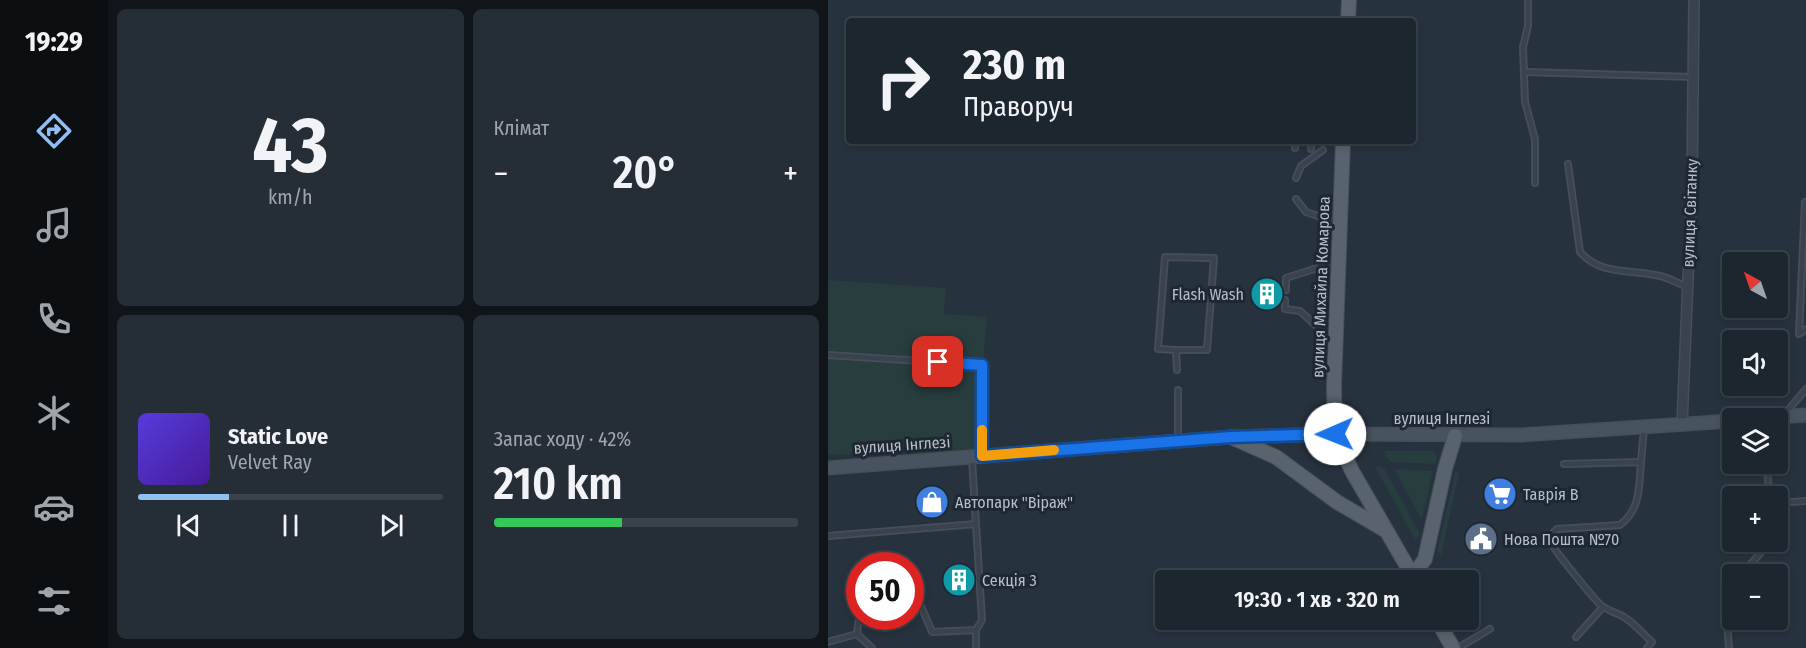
<!DOCTYPE html>
<html lang="uk">
<head>
<meta charset="utf-8">
<style>
	:root { --surface:#1c262e; --page:#252e36; --text:#f1f3f6; --muted:#a0a5aa; --line:#3a434a; --accent:#91bff2 }
	body { margin:0; font-family:"Fira Sans Condensed",sans-serif; background:var(--page); color:var(--text); height:100vh; display:flex; flex-direction:column; font-size:22px; white-space:nowrap }
	* { box-sizing:border-box; margin:0 }
	p { font-size:20px; color:var(--muted) }
	.icon { flex:none; width:33px; height:33px; fill:none; stroke:currentColor; stroke-width:2; stroke-linecap:round; stroke-linejoin:round }
	.map { position:relative; flex:1; overflow:hidden }
	.panel { display:flex; flex-direction:column; gap:9px; padding:9px; background:#0f1519; width:720px }
	.panel>* { flex:none }
	.top-card { position:absolute; left:18px; top:18px; width:570px; height:126px; border-radius:6px; box-shadow:0 3px 9px #0003,0 0 0 2px var(--line); background:#1c262e; color:var(--text); overflow:hidden }
	.needle { width:39px; rotate:320deg }
	.fabs { position:absolute; left:894px; top:252px; display:grid; gap:12px }
	.fabs a { display:grid; place-items:center; width:66px; height:66px; border-radius:6px; background:var(--surface); box-shadow:0 3px 9px #0003,0 0 0 2px var(--line); font-size:30px }
	.speed { position:absolute; left:18px; top:552px; display:flex; gap:12px; font-size:30px; font-weight:700; text-align:center }
	.speed>* { display:grid; place-content:center; width:78px; height:78px; border-radius:50%; background:var(--surface); box-shadow:0 3px 9px #0003,0 0 0 2px var(--line); line-height:1 }
	.speed .limit { border:9px solid #d22; background:#fff; color:#111 }
	.pin { position:absolute; display:grid; place-items:center; width:51px; height:51px; color:#fff; margin:-26px; border-radius:12px; box-shadow:0 3px 9px #0006 }
	.me { position:absolute; width:66px; margin:-33px; rotate:269deg; stroke-linejoin:round; filter:drop-shadow(0 0 4px #0008) }
	.turn { display:flex; align-items:center; gap:21px; height:126px; padding:0 18px; font-size:27px }
	.turn .icon { width:78px; height:78px; stroke-width:2.5 }
	.turn b { display:block; font-size:42px; line-height:51px }
	.big { font-size:45px; font-weight:600; line-height:1.1 }
	.panel .tile { flex:1; display:flex; flex-direction:column; justify-content:center; gap:9px; min-width:0; padding:0 21px; border-radius:9px; background:var(--page) }
	.panel .dial { align-items:center; gap:0 }
	.dial b { font-size:78px; line-height:1 }
	.song { display:flex; align-items:center; gap:18px }
	.cover { width:72px; height:72px; border-radius:9px; background:linear-gradient(135deg,hsl(250 70% 55%),hsl(260 70% 35%)) }
	.played { height:6px; border-radius:3px; background:linear-gradient(90deg,var(--accent) 30%,var(--line) 30%) }
	.keys { display:flex; justify-content:space-around; direction:ltr }
	.heat { display:flex; justify-content:space-between; align-items:center; font-size:33px; direction:ltr }
	.charge { height:9px; border-radius:4px; background:linear-gradient(90deg,#34c759 42%,var(--line) 0) }
	.panel .tiles { flex:1; display:grid; gap:9px; grid-template-columns:repeat(2,1fr) }
	.trip { position:absolute; left:327px; top:570px; width:324px; height:60px; border-radius:6px; background:var(--surface); box-shadow:0 3px 9px #0003,0 0 0 2px var(--line); font-weight:600; line-height:60px; text-align:center }
	main { display:flex; flex:1; min-height:0 }
	.tab-bar { display:flex; flex-direction:column; width:108px; justify-content:space-around; align-items:center; background:#0b0f12; color:var(--muted) }
	.tab-bar .icon { width:42px; height:42px }
	.tab-bar .current { color:var(--accent) }
	.tab-bar b { font-size:27px; color:var(--text) }
	.map>svg:first-child { display:block }
	.green { fill:#283d3e }
	.lines { fill:none; stroke-linecap:round; stroke-linejoin:round }
	.service-casing { stroke:#464f59; stroke-width:8 }
	.minor-casing { stroke:#464f59; stroke-width:12 }
	.secondary-casing { stroke:#464f59; stroke-width:15 }
	.primary-casing { stroke:#464f59; stroke-width:16 }
	.service { stroke:#3a434d; stroke-width:4.5 }
	.minor { stroke:#3a434d; stroke-width:9 }
	.secondary { stroke:#485360; stroke-width:12 }
	.primary { stroke:#58636d; stroke-width:14 }
	.route-casing { stroke:#114b97; stroke-width:15 }
	.route { stroke:#1a73e8; stroke-width:10 }
	.slow { stroke:#f59e0b; stroke-width:10 }
	.labels { text-anchor:middle; dominant-baseline:central; stroke-width:6; stroke-linejoin:round; paint-order:stroke }
	.street-label { font-size:16px; fill:#b6bec8; stroke:#1e2832 }
	.poi-label { font-size:16px; fill:#b6bec8; stroke:#1e2832; text-anchor:start }
</style>
</head>
<body>
<main>
<nav class="tab-bar">
<b>19:29</b>
<svg class="icon current" aria-label="directions" viewBox="0 0 24 24"><path d="M12 3l9 9-9 9-9-9zM9 14v-3h6M13 9l2 2-2 2"/></svg>
<svg class="icon" aria-label="music" viewBox="0 0 24 24"><path d="M9 18V5l10-2v13"/><circle cx="6" cy="18" r="3"/><circle cx="16" cy="16" r="3"/></svg>
<svg class="icon" aria-label="phone" viewBox="0 0 24 24"><path d="M5 4h4l2 5-3 2q2 4 5 5l2-3 5 2v4C11 20 4 13 5 4z"/></svg>
<svg class="icon" aria-label="climate" viewBox="0 0 24 24"><path d="M12 3v18M4 7l16 10M4 17L20 7"/></svg>
<svg class="icon" aria-label="car" viewBox="0 0 24 24"><path d="M5 17H2v-5l4-1 3-4h7l3 4 3 1v5h-3M9 17h6M6 11h13"/><circle cx="7" cy="17" r="2"/><circle cx="17" cy="17" r="2"/></svg>
<svg class="icon" aria-label="filters" viewBox="0 0 24 24"><path d="M4 7h16M4 17h16"/><circle cx="9" cy="7" r="2"/><circle cx="15" cy="17" r="2"/></svg>
</nav>
<section class="panel">
<div class="tiles">
<div class="tile dial"><b>43</b><p>km/h</p></div>
<div class="tile"><p>Клімат</p>
<div class="heat"><a>−</a><b class="big">20°</b><a>+</a></div>
</div>
<div class="tile">
<div class="song"><i class="cover"></i><div><b>Static Love</b><p>Velvet Ray</p></div></div>
<div class="played"></div>
<div class="keys"><svg class="icon" aria-label="previous" viewBox="0 0 24 24"><path d="M18 5L8 12l10 7zM5 5v14"/></svg><svg class="icon" aria-label="pause" viewBox="0 0 24 24"><path d="M8 5v14M16 5v14"/></svg><svg class="icon" aria-label="next" viewBox="0 0 24 24"><path d="M6 5l10 7-10 7zM19 5v14"/></svg></div>
</div>
<div class="tile"><p>Запас ходу · 42%</p><b class="big">210 km</b><div class="charge"></div></div>
</div>
</section>
<div class="map">
<svg width="978" height="648" viewBox="0 0 978 648">
	<rect width="100%" height="100%" fill="#26323d"/>
	<g class="green">
		<path d="M 0,280 L 118,288 L 116,314 L 159,317 L 148,452 L 0,455 Z"/>
		<path d="M 555,451 L 605,451 L 609,456 L 608,464 L 562,462 Z"/>
		<path d="M 550,466 L 556,468 L 591,532 L 591,535 L 587,539 L 547,467 Z"/>
		<path d="M 566,469 L 605,471 L 594,520 Z"/>
		<path d="M 628,470 L 631,473 L 613,556 L 609,550 Z"/>
	</g>
	<g class="lines">
		<defs>
			<g id="service">
				<path d="M 700,0 L 700,26 L 695,47 L 697,102 L 707,139 L 707,183"/>
				<path d="M 697,72 L 865,77"/>
				<path d="M 467,148 L 467,141"/>
				<path d="M 483,149 L 484,141"/>
				<path d="M 740,164 L 752,252 C 773,276 804,269 832,276 C 841,278 850,283 859,287"/>
				<path d="M 468,178 L 473,166 L 495,150"/>
				<path d="M 468,199 L 478,212 L 511,223"/>
				<path d="M 977,202 L 971,334 L 978,329"/>
				<path d="M 458,290 L 458,278 L 508,262"/>
				<path d="M 457,300 L 457,309 L 472,311 L 505,341"/>
				<path d="M 348,350 L 379,350 L 386,258 L 337,257 L 330,349 L 348,350 L 349,370"/>
				<path d="M 0,355 L 154,365 L 154,454"/>
				<path d="M 350,390 L 350,441"/>
				<path d="M 956,415 L 978,389"/>
				<path d="M 813,462 L 816,428"/>
				<path d="M 736,464 L 813,462 C 811,486 813,509 792,525 L 729,529 C 725,532 722,535 722,541 C 722,545 768,602 774,606 C 781,611 789,613 796,617 C 806,623 815,634 824,642 L 819,648"/>
				<path d="M 938,464 L 942,496"/>
				<path d="M 950,503 L 978,501"/>
				<path d="M 0,536 L 148,524 L 144,459"/>
				<path d="M 914,574 L 942,542"/>
				<path d="M 82,606 L 93,606 L 104,632 L 148,630 L 154,620 L 148,524"/>
				<path d="M 32,610 L 29,634 L 44,648"/>
				<path d="M 748,637 L 775,607"/>
				<path d="M 0,642 L 29,634"/>
				<path d="M 148,648 L 148,630"/>
				<path d="M 630,648 L 662,629"/>
				<path d="M 901,648 L 897,594 L 904,586"/>
			</g>
			<path id="minor" d="M 854,425 L 864,182 L 866,0"/>
			<g id="secondary">
				<path d="M 937,418 L 978,415"/>
				<path d="M 0,468 L 403,437 L 507,434 L 693,435 L 904,421"/>
			</g>
			<g id="primary">
				<path d="M 520,21 L 521,0"/>
				<path d="M 515,141 L 506,386 L 507,434 L 524,471 L 587,580"/>
				<path d="M 403,437 L 448,457 L 509,502 L 557,530"/>
				<path d="M 585,576 L 597,559 L 617,469 L 627,436"/>
				<path d="M 609,620 L 625,648"/>
			</g>
		</defs>
		<use href="#service" class="service-casing"/>
		<use href="#minor" class="minor-casing"/>
		<use href="#secondary" class="secondary-casing"/>
		<use href="#primary" class="primary-casing"/>
		<use href="#service" class="service"/>
		<use href="#minor" class="minor"/>
		<use href="#secondary" class="secondary"/>
		<use href="#primary" class="primary"/>
	</g>
	<g class="lines">
		<defs>
			<path id="route" d="M 110,362 L 154,365 L 154,456 L 403,437 L 507,434"/>
		</defs>
		<use href="#route" class="route-casing"/>
		<use href="#route" class="route"/>
		<path class="slow" d="M 154,430 L 154,456 L 226,450"/>
	</g>
	<defs>
		<symbol id="building-disc" viewBox="-11 -11 22 22"><circle r="9.5" fill="#0f9aa8" stroke="#1e2832"/><path d="M-4-6H4V6H1V3H-1V6H-4ZM-2.5-4.3h1.7v1.8h-1.7ZM.8-4.3h1.7v1.8H.8ZM-2.5-1h1.7V.8h-1.7ZM.8-1h1.7V.8H.8Z" fill="#fff"/></symbol>
		<symbol id="supermarket-disc" viewBox="-11 -11 22 22"><circle r="9.5" fill="#3f7fe0" stroke="#1e2832"/><path d="M-6-5.5h2.5l.6 2H6L4.5 2H-2.5L-4.4-4H-6ZM-1.5 3.2a1.3 1.3 0 1 0 .1 0ZM3 3.2a1.3 1.3 0 1 0 .1 0Z" fill="#fff"/></symbol>
		<symbol id="shop-disc" viewBox="-11 -11 22 22"><circle r="9.5" fill="#3f7fe0" stroke="#1e2832"/><path d="M-5-2.5h2.3a2.7 3.5 0 0 1 5.4 0H5L5.5 6h-11ZM-1.5-2.5h3a1.5 2.3 0 0 0-3 0Z" fill="#fff"/></symbol>
		<symbol id="civic-disc" viewBox="-11 -11 22 22"><circle r="9.5" fill="#5c6f8a" stroke="#1e2832"/><path d="M-.6-6.5H3V-4.5H.6V-3L4-1V1h2V6H-6V1h2V-1L-.6-3ZM-1.2 2.5V6h2.4V2.5Z" fill="#fff"/></symbol>
	</defs>
	<g fill-rule="evenodd">
		<use href="#building-disc" x="420" y="275" width="38" height="38"/>
		<use href="#supermarket-disc" x="653" y="475" width="38" height="38"/>
		<use href="#shop-disc" x="85" y="483" width="38" height="38"/>
		<use href="#civic-disc" x="634" y="520" width="38" height="38"/>
		<use href="#building-disc" x="112" y="561" width="38" height="38"/>
	</g>
	<g class="labels">
		<g class="street-label">
			<text transform="translate(862 213) rotate(-88)">вулиця Світанку</text>
			<text transform="translate(493 287) rotate(-88)">вулиця Михайла Комарова</text>
			<text x="614" y="418">вулиця Інглезі</text>
			<text transform="translate(74 445) rotate(-4)">вулиця Інглезі</text>
		</g>
		<g class="poi-label">
			<text x="416" y="294" text-anchor="end">Flash Wash</text>
			<text x="695" y="494">Таврія В</text>
			<text x="127" y="502">Автопарк "Віраж"</text>
			<text x="676" y="539">Нова Пошта №70</text>
			<text x="154" y="580">Секція 3</text>
		</g>
	</g>
</svg>
<div class="fabs">
<a><svg class="needle" viewBox="-14 -14 28 28"><path d="M0-13l5 13h-10z" fill="#e53935"/><path d="M0 13l5-13h-10z" fill="#a0a5aa"/></svg></a>
<a><svg class="icon" aria-label="sound" viewBox="0 0 24 24"><path d="M4 9h4l5-4v14l-5-4H4zM17 9q2 3 0 6"/></svg></a>
<a><svg class="icon" aria-label="layers" viewBox="0 0 24 24"><path d="M12 4l9 5-9 5-9-5zM3 14l9 5 9-5"/></svg></a>
<a>+</a>
<a>−</a>
</div>
<div class="speed"><div class="limit">50</div></div>
<div class="pin" style="left:110px;top:362px;background:#d93025"><svg class="icon" aria-label="arrive" viewBox="0 0 24 24"><path d="M6 21V4h12l-3 4 3 4H6"/></svg></div>
<svg class="me" style="left:507px;top:434px" viewBox="-20 -20 40 40"><circle r="19" fill="#fff"/><path d="M0-13L10 11 0 6-10 11z" fill="#1a73e8"/></svg>
<div class="trip">19:30 · 1 хв · 320 m</div>
<div class="top-card">
<div class="turn"><svg class="icon" aria-label="right" viewBox="0 0 24 24"><path d="M7 20v-9h11M14 6l5 5-5 5"/></svg><div><b>230 m</b>Праворуч</div></div>
</div>
</div>
</main>
</body>
</html>
